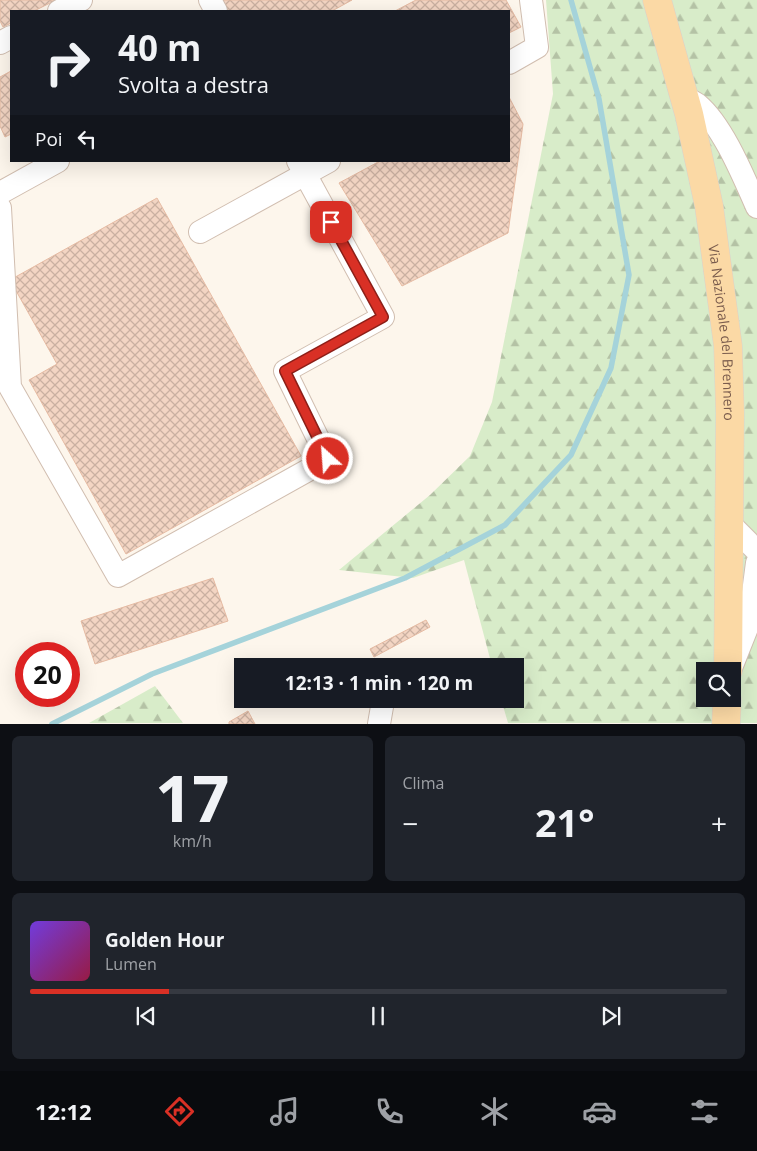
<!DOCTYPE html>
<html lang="it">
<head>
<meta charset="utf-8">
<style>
	:root { --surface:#171b24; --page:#20242c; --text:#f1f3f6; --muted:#9ea1a6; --line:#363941; --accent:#d93025 }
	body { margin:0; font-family:"Open Sans",sans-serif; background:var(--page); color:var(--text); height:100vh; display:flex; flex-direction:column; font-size:19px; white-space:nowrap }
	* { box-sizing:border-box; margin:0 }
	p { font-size:16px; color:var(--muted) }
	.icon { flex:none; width:28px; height:28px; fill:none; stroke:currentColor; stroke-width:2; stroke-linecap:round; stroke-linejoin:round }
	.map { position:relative; height:724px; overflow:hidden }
	.details { display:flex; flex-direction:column; gap:12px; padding:12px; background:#0d0f14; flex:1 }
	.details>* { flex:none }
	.guide { position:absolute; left:10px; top:10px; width:500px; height:152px; border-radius:0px; box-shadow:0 5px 20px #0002; background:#171b24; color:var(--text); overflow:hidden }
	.buttons { position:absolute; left:696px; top:662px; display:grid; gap:10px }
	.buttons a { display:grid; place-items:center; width:45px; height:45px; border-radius:0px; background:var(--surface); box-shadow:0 5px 20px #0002; font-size:25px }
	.speed { position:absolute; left:15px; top:642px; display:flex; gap:10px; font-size:25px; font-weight:700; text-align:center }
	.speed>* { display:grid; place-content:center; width:65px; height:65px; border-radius:50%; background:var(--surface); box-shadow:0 5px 20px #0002; line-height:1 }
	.speed .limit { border:8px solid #d22; background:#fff; color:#111 }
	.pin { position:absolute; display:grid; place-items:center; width:42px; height:42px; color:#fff; margin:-21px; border-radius:10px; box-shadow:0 2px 8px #0006 }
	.me { position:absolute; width:55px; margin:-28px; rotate:334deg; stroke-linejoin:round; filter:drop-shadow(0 0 4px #0008) }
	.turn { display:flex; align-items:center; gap:18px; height:105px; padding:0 25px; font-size:22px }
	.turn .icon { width:65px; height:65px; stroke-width:2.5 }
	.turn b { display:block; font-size:35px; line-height:42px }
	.then { display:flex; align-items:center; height:48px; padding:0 25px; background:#0003; gap:10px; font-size:19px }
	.big { font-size:38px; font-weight:700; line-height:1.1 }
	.details .tile { flex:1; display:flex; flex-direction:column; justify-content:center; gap:8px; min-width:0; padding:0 18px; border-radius:8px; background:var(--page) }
	.details .dial { align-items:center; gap:0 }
	.dial b { font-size:65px; line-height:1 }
	.song { display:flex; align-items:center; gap:15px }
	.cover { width:60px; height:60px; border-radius:8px; background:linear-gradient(135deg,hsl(260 70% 55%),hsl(340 70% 35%)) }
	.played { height:5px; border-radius:2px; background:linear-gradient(90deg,var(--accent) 20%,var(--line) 20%) }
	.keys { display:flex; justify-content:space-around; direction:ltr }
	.heat { display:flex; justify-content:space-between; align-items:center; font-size:28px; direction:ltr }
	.details .tiles { flex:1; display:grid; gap:12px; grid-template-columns:1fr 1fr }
	.tile:last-child { grid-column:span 2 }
	.trip { position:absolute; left:234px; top:658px; width:290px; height:50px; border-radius:0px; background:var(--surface); box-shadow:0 5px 20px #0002; font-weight:700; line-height:50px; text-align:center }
	.dock { display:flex; height:80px; justify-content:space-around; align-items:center; background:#090b0e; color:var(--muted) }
	.dock .icon { width:35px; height:35px }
	.dock .on { color:var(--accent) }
	.dock b { font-size:22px; color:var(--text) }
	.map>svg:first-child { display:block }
	.forest { fill:url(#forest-firs); fill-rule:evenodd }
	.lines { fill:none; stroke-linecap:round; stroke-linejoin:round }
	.stream { stroke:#a5d3da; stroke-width:5.5 }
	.building { fill:url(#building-cross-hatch); stroke:#e6bba3 }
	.minor-casing { stroke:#d1beb0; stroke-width:24 }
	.major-casing { stroke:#dad1cd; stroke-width:29 }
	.minor { stroke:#fff; stroke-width:22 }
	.major { stroke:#fbd9a5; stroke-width:28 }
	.route-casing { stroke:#8d1f18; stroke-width:12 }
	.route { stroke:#d93025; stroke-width:9 }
	.labels { text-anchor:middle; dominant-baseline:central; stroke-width:5; stroke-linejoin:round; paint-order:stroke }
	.street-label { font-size:14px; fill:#7a5c4d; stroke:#fffaf3 }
</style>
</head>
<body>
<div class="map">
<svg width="757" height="724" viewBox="0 0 757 724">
	<defs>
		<pattern id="forest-firs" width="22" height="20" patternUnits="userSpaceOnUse" patternTransform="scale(1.25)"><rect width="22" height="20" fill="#d8ecc9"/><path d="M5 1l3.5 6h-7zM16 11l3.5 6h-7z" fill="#b4c2a5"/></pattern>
		<pattern id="building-cross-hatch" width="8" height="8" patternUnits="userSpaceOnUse" patternTransform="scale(1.25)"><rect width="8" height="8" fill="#f3d5c3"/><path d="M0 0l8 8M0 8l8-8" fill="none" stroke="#cab0a1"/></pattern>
	</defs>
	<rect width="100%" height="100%" fill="#fdf6ec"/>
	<g class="forest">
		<path d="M 546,0 L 757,0 L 757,723 L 508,723 L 501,699 L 515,699 L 515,666 L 492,666 L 464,560 L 413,578 L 339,570 L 430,495 L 470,456 L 492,402 L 553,94 ZM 705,671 L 732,671 L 732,699 L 705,699 Z"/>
		<path d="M 155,686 L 183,723 L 89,723 Z"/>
	</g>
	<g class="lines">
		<path class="stream" d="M 52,724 L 152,674 L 405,578 L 505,525 L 571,455 L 611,368 L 629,275 L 599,99 L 571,0"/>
	</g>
	<g class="building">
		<path d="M 0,0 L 56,0 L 34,11 L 11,11 L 11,23 L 3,27 L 0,21 Z"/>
		<path d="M 218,0 L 352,0 L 332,11 L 225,11 Z"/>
		<path d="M 416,0 L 506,0 L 521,27 L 509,33 L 509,11 L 395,11 Z"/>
		<path d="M 11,71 L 11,134 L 5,137 L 0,126 L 0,77 Z"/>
		<path d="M 509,97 L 523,124 L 508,233 L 402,286 L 339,183 L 380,161 L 509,161 Z"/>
		<path d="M 157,198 L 301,456 L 126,554 L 29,380 L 57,364 L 10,280 Z"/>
		<path d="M 213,578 L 228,621 L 95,664 L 81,621 Z"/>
		<path d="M 426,620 L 430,627 L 374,657 L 370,649 Z"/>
		<rect x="353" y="699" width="14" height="5"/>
		<path d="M 248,711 L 255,724 L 229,724 L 229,722 Z"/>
	</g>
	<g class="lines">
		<defs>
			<g id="minor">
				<path d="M 210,0 L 216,11"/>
				<path d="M 59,11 L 81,0"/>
				<path d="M 0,43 L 11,37"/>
				<path d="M 509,63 L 537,47 L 531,0"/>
				<path d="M 685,98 C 689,100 695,102 698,105 C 723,126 744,178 757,207"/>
				<path d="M 0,193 L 58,161"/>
				<path d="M 0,208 L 10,387 L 118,576 L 328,459 L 285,371 L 383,317 L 298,161"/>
				<path d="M 200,232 L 329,161"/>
				<path d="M 729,523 L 757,551"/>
				<path d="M 731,668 L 749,623 L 757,563"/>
				<path d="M 379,724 L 383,701"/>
			</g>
			<g id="major">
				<path id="s1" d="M 657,0 L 689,114 L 709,206 L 728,346 L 730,413 L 728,671"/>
				<path d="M 726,724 L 727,699"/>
			</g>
		</defs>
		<use href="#minor" class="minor-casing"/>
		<use href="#major" class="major-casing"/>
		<use href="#minor" class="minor"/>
		<use href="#major" class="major"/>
	</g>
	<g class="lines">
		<defs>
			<path id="route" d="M 328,459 L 285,371 L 383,317 L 331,222"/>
		</defs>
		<use href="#route" class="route-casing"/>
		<use href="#route" class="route"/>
	</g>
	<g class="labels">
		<g class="street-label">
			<text stroke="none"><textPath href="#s1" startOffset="340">Via Nazionale del Brennero</textPath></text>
		</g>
	</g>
</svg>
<div class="buttons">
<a><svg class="icon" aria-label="search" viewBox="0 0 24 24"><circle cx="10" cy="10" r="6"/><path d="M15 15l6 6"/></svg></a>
</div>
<div class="speed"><div class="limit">20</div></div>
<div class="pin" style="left:331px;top:222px;background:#d93025"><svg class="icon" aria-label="arrive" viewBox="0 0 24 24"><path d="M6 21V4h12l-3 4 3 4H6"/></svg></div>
<svg class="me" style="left:328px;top:459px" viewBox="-20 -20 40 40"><circle r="17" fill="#d93025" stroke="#fff" stroke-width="3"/><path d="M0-11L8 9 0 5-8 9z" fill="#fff"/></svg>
<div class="trip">12:13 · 1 min · 120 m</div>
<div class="guide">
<div class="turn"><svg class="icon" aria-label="right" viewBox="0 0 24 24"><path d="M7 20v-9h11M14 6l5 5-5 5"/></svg><div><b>40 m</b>Svolta a destra</div></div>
<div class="then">Poi<svg class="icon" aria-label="left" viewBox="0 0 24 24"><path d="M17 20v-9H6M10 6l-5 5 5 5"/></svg></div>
</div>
</div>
<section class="details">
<div class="tiles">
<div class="tile dial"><b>17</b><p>km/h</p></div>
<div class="tile"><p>Clima</p>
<div class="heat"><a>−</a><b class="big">21°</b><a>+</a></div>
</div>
<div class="tile">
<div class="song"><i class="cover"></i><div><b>Golden Hour</b><p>Lumen</p></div></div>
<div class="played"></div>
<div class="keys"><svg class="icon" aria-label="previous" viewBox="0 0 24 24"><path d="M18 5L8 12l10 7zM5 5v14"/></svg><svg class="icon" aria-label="pause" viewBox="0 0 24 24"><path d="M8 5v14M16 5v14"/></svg><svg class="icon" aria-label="next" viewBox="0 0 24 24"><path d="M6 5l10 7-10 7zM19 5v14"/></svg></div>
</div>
</div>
</section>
<nav class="dock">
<b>12:12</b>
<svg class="icon on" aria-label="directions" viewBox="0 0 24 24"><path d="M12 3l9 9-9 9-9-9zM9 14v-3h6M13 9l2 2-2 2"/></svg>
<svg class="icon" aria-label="music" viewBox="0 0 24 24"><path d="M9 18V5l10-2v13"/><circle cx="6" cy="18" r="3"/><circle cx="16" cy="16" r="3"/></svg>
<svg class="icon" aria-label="phone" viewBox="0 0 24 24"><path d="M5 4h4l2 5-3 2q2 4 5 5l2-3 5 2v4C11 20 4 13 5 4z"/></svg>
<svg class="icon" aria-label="climate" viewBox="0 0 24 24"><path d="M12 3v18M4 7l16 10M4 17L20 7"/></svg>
<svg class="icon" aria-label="car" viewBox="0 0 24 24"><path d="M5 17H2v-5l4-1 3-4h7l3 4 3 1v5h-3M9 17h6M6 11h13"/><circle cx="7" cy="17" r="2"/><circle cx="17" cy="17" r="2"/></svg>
<svg class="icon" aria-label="filters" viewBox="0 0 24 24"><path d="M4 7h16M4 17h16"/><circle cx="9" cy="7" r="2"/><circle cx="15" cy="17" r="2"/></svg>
</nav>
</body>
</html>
